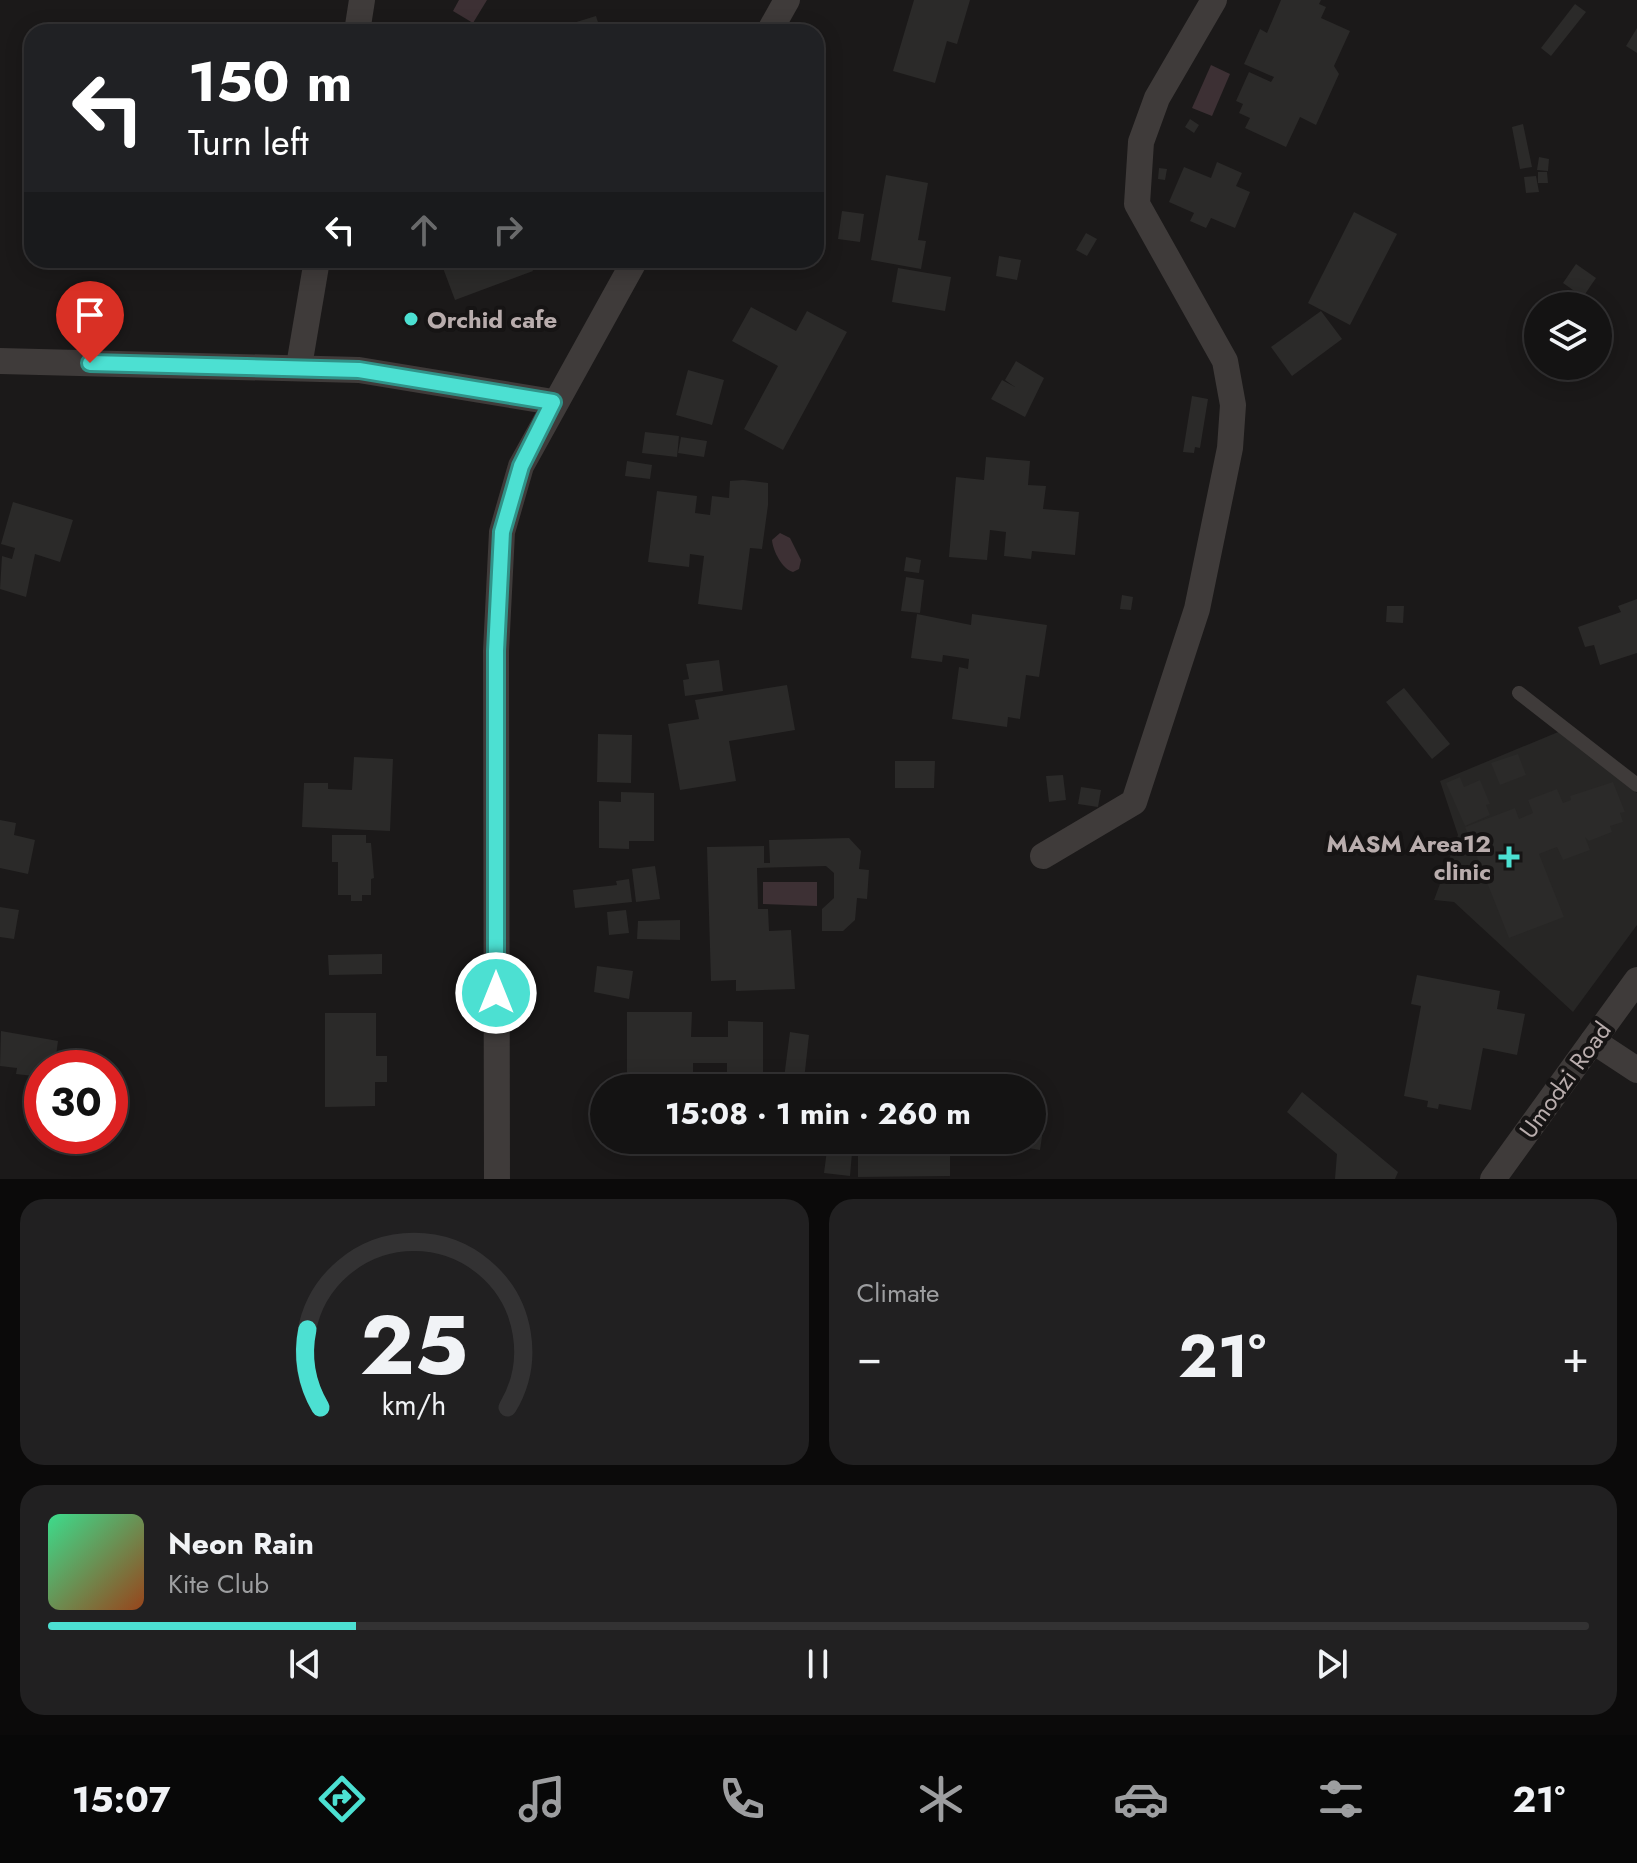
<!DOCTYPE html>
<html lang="en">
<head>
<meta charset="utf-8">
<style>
	:root { --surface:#141313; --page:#212021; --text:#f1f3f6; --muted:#9d9ea0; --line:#333233; --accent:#4ce0d2 }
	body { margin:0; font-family:Jost,sans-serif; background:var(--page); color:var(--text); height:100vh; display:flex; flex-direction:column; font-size:30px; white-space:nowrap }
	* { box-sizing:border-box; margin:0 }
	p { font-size:26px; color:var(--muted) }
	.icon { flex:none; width:44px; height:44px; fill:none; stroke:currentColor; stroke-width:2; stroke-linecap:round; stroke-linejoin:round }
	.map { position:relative; height:1179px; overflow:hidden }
	.drawer { display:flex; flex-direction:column; gap:20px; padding:20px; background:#0b0a0a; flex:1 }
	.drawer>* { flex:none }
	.hud { position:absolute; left:24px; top:24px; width:800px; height:244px; border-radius:24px; box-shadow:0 4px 20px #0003,0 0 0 2px var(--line); background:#202124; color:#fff; overflow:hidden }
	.controls { position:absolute; left:1524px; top:292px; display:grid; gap:16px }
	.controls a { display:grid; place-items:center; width:88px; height:88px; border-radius:50%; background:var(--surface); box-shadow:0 4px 20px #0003,0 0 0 2px var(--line); font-size:40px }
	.speed { position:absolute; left:24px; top:1050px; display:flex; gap:16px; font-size:40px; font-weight:700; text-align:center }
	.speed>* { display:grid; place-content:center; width:104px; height:104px; border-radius:50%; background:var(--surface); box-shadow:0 4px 20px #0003,0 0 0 2px var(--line); line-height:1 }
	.speed .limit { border:12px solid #d22; background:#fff; color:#111 }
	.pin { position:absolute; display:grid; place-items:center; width:68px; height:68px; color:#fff; margin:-82px -34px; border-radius:50% 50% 50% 0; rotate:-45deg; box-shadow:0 0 8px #0007 }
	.pin .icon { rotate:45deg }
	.me { position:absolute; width:88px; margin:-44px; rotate:0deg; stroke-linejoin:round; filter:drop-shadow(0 0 6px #0008) }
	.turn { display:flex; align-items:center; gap:28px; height:168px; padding:0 32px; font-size:36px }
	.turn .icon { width:104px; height:104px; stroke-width:2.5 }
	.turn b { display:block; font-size:56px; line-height:68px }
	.lanes { display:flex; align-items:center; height:76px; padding:0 32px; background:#0003; justify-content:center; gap:40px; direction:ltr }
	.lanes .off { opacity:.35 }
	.big { font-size:60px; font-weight:700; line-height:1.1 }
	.drawer .card { flex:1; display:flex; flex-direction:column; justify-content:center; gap:12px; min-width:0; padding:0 28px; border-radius:24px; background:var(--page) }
	.drawer .dial { align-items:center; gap:0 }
	.dial svg { height:208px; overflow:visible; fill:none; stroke:var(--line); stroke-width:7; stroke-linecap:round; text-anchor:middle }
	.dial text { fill:var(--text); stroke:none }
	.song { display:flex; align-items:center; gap:24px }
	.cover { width:96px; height:96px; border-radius:12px; background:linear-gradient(135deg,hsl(150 70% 55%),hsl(20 70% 35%)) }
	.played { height:8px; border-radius:4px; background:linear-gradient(90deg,var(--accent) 20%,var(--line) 20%) }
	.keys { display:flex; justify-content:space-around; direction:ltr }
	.heat { display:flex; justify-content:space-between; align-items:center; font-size:44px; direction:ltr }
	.drawer .tiles { flex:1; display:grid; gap:20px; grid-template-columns:1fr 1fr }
	.card:last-child { grid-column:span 2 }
	.trip { position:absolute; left:590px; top:1074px; width:456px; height:80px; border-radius:40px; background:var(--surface); box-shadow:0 4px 20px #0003,0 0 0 2px var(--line); font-weight:700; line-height:80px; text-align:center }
	.tab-bar { display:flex; height:128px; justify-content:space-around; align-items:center; background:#080808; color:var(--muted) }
	.tab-bar .icon { width:56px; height:56px }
	.tab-bar .active { color:var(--accent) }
	.tab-bar b { font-size:36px; color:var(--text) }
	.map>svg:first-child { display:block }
	.built { fill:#272625 }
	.water { fill:#3d3034 }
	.building { fill:#2b2a29 }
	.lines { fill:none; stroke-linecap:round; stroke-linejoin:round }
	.lane { stroke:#3f3b3a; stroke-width:14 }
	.street { stroke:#3f3b3a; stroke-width:26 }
	.route-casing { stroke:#319288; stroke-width:20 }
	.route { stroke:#4ce0d2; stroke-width:14 }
	.poi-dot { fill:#4ce0d2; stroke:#161414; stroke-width:3 }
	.labels { text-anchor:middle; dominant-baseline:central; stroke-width:8; stroke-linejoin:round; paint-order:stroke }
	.poi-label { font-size:24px; font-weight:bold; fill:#b9adad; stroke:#161414; text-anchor:start }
	.street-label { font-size:24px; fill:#b9adad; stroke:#161414 }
</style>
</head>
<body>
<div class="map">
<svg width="1637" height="1179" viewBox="0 0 1637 1179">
	<rect width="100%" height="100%" fill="#1b1919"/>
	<path class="built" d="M 1563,730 L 1637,793 L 1637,925 L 1573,1012 L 1454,902 L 1434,900 L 1458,835 L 1440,781 Z"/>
	<g class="water">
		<path d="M 459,0 L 487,0 L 473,23 L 453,11 Z"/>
		<path d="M 1211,65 L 1230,74 L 1212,116 L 1192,108 Z"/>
		<path d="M 780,533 L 790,538 L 801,560 L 799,569 L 793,572 C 782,569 773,551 772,540 Z"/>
		<path d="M 763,882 L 817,882 L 817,906 L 763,904 Z"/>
	</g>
	<g class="building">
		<path d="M 914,0 L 970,0 L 957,44 L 947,41 L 935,83 L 893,71 Z"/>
		<path d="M 1281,0 L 1321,0 L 1319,4 L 1326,7 L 1321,18 L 1350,31 L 1334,66 L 1339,74 L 1316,125 L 1300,117 L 1286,147 L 1245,128 L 1250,118 L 1239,113 L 1243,104 L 1236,101 L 1249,72 L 1271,82 L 1274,77 L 1244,64 L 1260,29 L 1267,33 Z"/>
		<path d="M 1575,4 L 1586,12 L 1551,56 L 1541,48 Z"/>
		<path d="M 596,16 L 601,32 L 547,32 L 547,31 Z"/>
		<path d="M 1637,28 L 1637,53 L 1626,46 Z"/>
		<path d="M 1190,119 L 1199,125 L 1194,133 L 1185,127 Z"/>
		<path d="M 1523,124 L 1532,167 L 1520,169 L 1512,127 Z"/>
		<path d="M 1539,157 L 1549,159 L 1548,171 L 1537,170 Z"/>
		<path d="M 1217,162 L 1242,173 L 1236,186 L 1250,192 L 1235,228 L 1211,218 L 1206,228 L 1190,221 L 1194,213 L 1169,202 L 1184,167 L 1211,178 Z"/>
		<path d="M 1159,168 L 1167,169 L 1165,180 L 1158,179 Z"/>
		<path d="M 1538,172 L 1547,172 L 1548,183 L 1538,183 Z"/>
		<path d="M 886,175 L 928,183 L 918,240 L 926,241 L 921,269 L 871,260 Z"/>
		<path d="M 1536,176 L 1539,192 L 1526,193 L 1524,177 Z"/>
		<path d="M 842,211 L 864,214 L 860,242 L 838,239 Z"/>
		<path d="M 1354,212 L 1397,234 L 1350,325 L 1308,303 Z"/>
		<path d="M 1086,233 L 1097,239 L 1087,256 L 1076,250 Z"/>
		<path d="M 999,256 L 1021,260 L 1017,280 L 996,276 Z"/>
		<path d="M 440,260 L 529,260 L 533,271 L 455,300 Z"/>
		<path d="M 1576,264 L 1596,278 L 1583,297 L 1563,283 Z"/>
		<path d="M 898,268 L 951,277 L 945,311 L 892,302 Z"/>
		<path d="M 751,307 L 796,331 L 807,311 L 847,332 L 783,450 L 744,429 L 778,366 L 732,341 Z"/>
		<path d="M 1321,311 L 1342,339 L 1292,376 L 1271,347 Z"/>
		<path d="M 1016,361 L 1044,378 L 1025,417 L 991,399 L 1002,380 L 1015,387 L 1005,380 Z"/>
		<path d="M 688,370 L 724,380 L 712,425 L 676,415 Z"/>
		<path d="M 1192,396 L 1208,399 L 1200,448 L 1195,447 L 1194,453 L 1183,452 Z"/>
		<path d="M 645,432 L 679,436 L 677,457 L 642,453 Z"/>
		<path d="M 681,437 L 707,441 L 704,457 L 678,453 Z"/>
		<path d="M 986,457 L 1030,461 L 1028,485 L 1046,486 L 1043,509 L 1079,512 L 1075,555 L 1032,551 L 1031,559 L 1004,556 L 1006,532 L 990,530 L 987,560 L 949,557 L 956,477 L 984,480 Z"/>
		<path d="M 627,461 L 652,465 L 650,479 L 625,476 Z"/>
		<path d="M 743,480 L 768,483 L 768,505 L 762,549 L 750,548 L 742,610 L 698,604 L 704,556 L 690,554 L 689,567 L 648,562 L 657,491 L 697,496 L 695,513 L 710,515 L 712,496 L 729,498 L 730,481 Z"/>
		<path d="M 13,502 L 73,520 L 60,562 L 35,554 L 26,597 L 0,589 L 2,556 L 12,559 L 15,548 L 1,544 Z"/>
		<path d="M 906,557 L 921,560 L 919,573 L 904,571 Z"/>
		<path d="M 906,577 L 924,580 L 920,613 L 901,611 Z"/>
		<path d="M 1122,595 L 1133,597 L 1131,610 L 1120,609 Z"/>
		<path d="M 1637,599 L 1637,653 L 1600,665 L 1594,645 L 1585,647 L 1578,627 L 1621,612 L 1618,606 Z"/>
		<path d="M 1387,606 L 1404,606 L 1403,623 L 1386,622 Z"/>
		<path d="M 917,614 L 971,625 L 972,614 L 1047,625 L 1039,677 L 1026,675 L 1020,719 L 1008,717 L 1007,727 L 952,719 L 959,667 L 968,669 L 969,659 L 943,655 L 942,662 L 911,658 Z"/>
		<path d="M 719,660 L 723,691 L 685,696 L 683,680 L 689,679 L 686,664 Z"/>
		<path d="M 787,685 L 795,730 L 729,741 L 736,781 L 680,790 L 668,724 L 699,719 L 695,700 Z"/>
		<path d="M 1404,688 L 1450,744 L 1432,759 L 1386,702 Z"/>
		<path d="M 598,734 L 632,735 L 631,783 L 597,782 Z"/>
		<path d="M 1518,754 L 1526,775 L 1500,785 L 1491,763 Z"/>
		<path d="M 354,757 L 393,759 L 390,831 L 302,827 L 304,783 L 328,783 L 328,789 L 352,790 Z"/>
		<path d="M 895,761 L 935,761 L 934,788 L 895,788 Z"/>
		<path d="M 1063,775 L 1066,800 L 1049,802 L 1046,776 Z"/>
		<path d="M 1460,777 L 1464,787 L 1480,780 L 1490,804 L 1486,805 L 1490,815 L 1465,826 L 1446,783 Z"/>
		<path d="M 1613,782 L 1625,812 L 1620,813 L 1623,822 L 1610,826 L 1612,832 L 1589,841 L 1585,837 L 1590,850 L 1563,860 L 1557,847 L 1539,854 L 1564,917 L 1509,938 L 1465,827 L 1515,808 L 1519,819 L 1533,813 L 1528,800 L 1557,789 L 1563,803 L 1571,800 L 1570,796 Z"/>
		<path d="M 1081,787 L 1101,790 L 1098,807 L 1078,804 Z"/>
		<path d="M 621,792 L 654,793 L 654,841 L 629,841 L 629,849 L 599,848 L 599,801 L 621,802 Z"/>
		<path d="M 0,820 L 16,823 L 14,835 L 35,840 L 28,874 L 0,868 Z"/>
		<path d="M 332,835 L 366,835 L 366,843 L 371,843 L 374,878 L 371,879 L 371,895 L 362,895 L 362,901 L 351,901 L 351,895 L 338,895 L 338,862 L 332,862 Z"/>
		<path d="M 849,838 L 861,851 L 859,869 L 869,870 L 867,899 L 857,898 L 855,920 L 843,931 L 822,931 L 822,909 L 834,898 L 834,873 L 826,866 L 757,868 L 758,909 L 768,909 L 769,931 L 791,930 L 795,989 L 736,991 L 736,980 L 711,981 L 707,847 L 764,846 L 764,863 L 770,863 L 769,840 Z"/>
		<path d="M 655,866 L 660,899 L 636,902 L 632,869 Z"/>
		<path d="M 629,879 L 632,902 L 575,908 L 573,890 L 617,885 L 616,881 Z"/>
		<path d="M 0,907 L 19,910 L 14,939 L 0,937 Z"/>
		<path d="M 626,910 L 629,933 L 609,935 L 607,912 Z"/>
		<path d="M 680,920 L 680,940 L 637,939 L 638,921 Z"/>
		<path d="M 382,954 L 382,974 L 329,975 L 328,955 Z"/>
		<path d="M 597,966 L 633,971 L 629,999 L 594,992 Z"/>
		<path d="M 1417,975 L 1500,991 L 1497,1009 L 1525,1014 L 1517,1055 L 1483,1048 L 1471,1110 L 1439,1104 L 1438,1109 L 1427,1107 L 1428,1101 L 1404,1096 L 1421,1006 L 1411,1004 Z"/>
		<path d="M 627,1012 L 692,1012 L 691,1037 L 728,1037 L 728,1021 L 763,1022 L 763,1079 L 727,1079 L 727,1063 L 693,1063 L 693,1088 L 627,1088 Z"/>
		<path d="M 325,1013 L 376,1013 L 376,1056 L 387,1056 L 387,1082 L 375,1082 L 375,1106 L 325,1107 Z"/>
		<path d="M 1,1031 L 58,1041 L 55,1063 L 45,1061 L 42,1077 L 16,1074 L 17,1068 L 0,1066 Z"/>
		<path d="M 790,1032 L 809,1035 L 804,1080 L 784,1078 Z"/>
		<path d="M 81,1062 L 114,1065 L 112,1085 L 110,1068 L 81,1068 Z"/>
		<path d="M 1302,1092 L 1398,1172 L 1395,1179 L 1335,1179 L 1337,1154 L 1287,1112 Z"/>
		<path d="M 1032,1107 L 1046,1109 L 1040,1150 L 1017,1146 L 1018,1140 L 1032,1140 Z"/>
		<path d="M 941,1140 L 965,1140 L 965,1147 L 950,1146 L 950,1176 L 858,1177 L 858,1146 L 941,1146 Z"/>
		<path d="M 827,1150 L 852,1153 L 850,1176 L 824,1173 Z"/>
	</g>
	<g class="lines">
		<path class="lane" d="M 1519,693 L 1637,785"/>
		<g class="street">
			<path d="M 357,32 L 362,0"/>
			<path d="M 769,32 L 787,0"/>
			<path d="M 0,361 L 359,370 L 553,402"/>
			<path d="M 299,366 L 317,260"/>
			<path d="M 1043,856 L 1134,802 L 1197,609 L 1230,448 L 1233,405 L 1225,361 L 1137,204 L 1141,142 L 1157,98 L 1214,0"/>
			<path d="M 1593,1041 L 1637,1070"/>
			<path d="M 497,1179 L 496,651 L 502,532 L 521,466 L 635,260"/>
			<path d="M 1493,1179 L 1637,980"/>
		</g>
	</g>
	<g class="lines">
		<defs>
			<path id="route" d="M 90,363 L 359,370 L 553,402 L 521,466 L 502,532 L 496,651 L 496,993"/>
		</defs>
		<use href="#route" class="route-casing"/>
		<use href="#route" class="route"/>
	</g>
	<g class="poi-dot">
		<circle cx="411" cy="319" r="8"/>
		<path d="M1505 845h8v8h8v8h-8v8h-8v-8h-8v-8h8z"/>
	</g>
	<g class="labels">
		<g class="poi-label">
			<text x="427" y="319">Orchid cafe</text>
			<text x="1491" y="843" text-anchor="end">MASM Area12<tspan x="1491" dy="28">clinic</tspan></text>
		</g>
		<g class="street-label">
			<text transform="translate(1565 1080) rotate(-54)">Umodzi Road</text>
		</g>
	</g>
</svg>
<div class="controls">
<a><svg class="icon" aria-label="layers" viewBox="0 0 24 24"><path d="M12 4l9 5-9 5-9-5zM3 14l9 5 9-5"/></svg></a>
</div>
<div class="speed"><div class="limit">30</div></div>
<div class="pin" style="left:90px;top:363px;background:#d93025"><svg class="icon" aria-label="arrive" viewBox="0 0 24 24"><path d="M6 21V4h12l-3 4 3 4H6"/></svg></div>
<svg class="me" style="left:496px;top:993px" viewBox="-20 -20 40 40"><circle r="17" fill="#4ce0d2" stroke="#fff" stroke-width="3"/><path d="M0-11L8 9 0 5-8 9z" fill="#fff"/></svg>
<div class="trip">15:08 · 1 min · 260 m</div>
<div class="hud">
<div class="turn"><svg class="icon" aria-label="left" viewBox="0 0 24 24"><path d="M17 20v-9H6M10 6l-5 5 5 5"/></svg><div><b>150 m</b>Turn left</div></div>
<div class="lanes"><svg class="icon" aria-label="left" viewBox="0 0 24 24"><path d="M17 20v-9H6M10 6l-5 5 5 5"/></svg><svg class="icon off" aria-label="ahead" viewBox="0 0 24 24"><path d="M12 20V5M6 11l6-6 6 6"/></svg><svg class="icon off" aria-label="right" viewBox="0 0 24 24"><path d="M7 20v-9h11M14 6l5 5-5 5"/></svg></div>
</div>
</div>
<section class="drawer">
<div class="tiles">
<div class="card dial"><svg viewBox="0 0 100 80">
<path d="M14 69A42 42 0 1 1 86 69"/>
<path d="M14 69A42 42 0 0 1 9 39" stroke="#4ce0d2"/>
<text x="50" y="56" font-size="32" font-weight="700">25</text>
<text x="50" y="72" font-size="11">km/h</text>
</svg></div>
<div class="card"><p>Climate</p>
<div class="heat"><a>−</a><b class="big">21°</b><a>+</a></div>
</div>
<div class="card">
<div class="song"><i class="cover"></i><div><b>Neon Rain</b><p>Kite Club</p></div></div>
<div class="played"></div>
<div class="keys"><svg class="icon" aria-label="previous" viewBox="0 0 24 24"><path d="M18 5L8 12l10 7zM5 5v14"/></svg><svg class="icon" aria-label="pause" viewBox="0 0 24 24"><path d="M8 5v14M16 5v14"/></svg><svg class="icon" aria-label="next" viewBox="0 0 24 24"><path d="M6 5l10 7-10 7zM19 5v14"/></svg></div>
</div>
</div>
</section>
<nav class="tab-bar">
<b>15:07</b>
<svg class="icon active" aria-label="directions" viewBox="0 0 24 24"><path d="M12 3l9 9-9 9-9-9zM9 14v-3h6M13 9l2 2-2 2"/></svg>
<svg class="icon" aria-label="music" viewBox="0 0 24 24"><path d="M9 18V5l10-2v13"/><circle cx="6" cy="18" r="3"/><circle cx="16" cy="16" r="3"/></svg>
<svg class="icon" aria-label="phone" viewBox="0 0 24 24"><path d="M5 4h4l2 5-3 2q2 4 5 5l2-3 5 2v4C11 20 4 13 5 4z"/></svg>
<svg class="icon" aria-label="climate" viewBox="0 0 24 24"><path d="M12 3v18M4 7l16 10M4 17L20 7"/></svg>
<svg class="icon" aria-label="car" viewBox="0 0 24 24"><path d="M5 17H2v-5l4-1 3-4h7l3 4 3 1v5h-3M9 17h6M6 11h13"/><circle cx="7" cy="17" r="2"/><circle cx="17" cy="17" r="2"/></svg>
<svg class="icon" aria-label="filters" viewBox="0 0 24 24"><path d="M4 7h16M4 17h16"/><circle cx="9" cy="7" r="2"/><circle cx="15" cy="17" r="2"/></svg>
<b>21°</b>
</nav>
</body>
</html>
